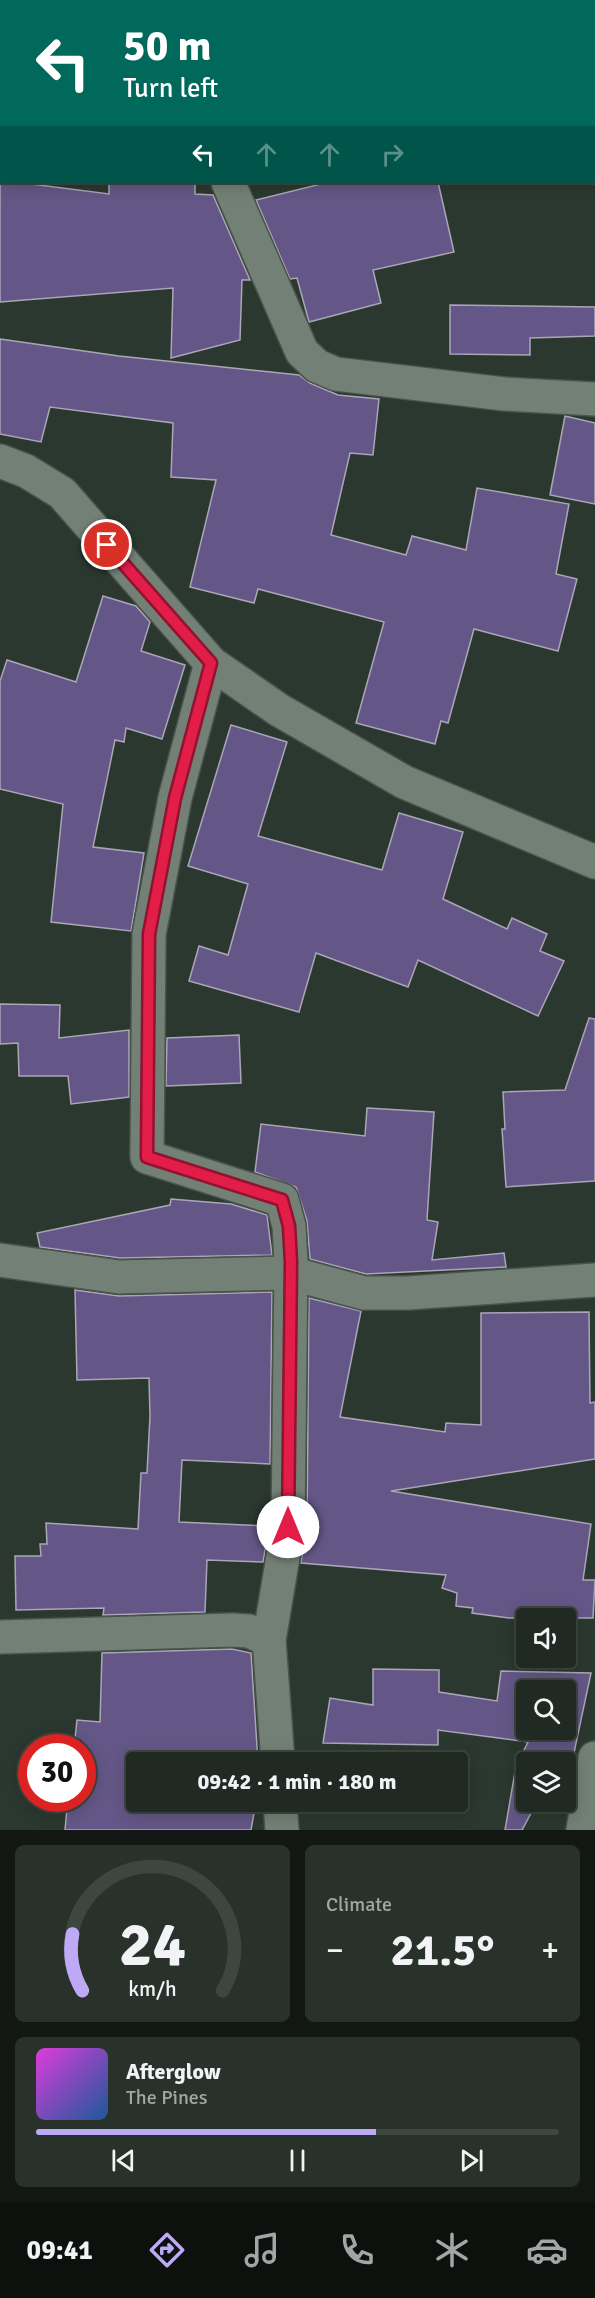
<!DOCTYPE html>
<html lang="en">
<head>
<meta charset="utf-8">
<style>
	:root { --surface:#202a23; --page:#28322b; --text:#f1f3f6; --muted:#a2a7a6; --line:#3d4641; --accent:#bda9f5 }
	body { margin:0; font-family:Signika,sans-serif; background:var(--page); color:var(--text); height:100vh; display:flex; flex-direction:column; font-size:22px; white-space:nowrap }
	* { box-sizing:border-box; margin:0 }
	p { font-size:20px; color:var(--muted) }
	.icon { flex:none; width:33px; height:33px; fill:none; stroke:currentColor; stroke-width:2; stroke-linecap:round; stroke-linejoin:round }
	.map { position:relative; height:1830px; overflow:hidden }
	.side { display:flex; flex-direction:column; gap:15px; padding:15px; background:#121713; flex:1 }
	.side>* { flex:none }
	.banner { position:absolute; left:0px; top:0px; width:596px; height:183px; box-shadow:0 3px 15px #0003,0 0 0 2px var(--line); background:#00695c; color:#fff; overflow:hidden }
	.fabs { position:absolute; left:516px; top:1608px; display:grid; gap:12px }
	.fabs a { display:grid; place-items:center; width:60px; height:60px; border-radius:6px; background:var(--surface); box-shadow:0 3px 15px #0003,0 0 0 2px var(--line); font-size:30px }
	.speed { position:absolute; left:18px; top:1734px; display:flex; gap:12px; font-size:30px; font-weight:700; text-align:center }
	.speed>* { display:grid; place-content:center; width:78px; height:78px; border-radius:50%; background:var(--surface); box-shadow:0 3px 15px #0003,0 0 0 2px var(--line); line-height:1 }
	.speed .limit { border:9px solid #d22; background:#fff; color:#111 }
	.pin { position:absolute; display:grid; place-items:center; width:51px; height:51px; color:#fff; margin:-26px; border:3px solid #fff; border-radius:50%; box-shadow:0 2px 6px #0007 }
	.me { position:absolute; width:66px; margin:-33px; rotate:0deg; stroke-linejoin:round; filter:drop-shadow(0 0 4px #0008) }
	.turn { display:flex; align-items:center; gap:21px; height:126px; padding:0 24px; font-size:27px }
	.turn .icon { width:78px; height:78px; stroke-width:2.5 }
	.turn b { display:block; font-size:42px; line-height:51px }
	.lanes { display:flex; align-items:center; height:57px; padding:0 24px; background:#0003; justify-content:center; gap:30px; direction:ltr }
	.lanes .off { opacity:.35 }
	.big { font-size:45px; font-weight:700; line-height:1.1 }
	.side .tile { flex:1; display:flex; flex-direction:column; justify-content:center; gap:9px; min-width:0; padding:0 21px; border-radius:9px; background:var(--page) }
	.side .dial { align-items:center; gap:0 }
	.dial svg { height:156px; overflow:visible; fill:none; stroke:var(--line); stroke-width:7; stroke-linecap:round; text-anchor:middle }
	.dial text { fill:var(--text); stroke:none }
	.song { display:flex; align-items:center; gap:18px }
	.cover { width:72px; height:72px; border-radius:9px; background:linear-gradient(135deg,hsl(300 70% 55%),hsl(210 70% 35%)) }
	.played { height:6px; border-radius:3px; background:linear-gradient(90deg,var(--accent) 65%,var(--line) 65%) }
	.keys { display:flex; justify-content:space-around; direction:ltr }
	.heat { display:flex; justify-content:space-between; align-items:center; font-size:33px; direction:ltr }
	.side .tiles { flex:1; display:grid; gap:15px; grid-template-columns:1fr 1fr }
	.tile:last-child { grid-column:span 2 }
	.trip { position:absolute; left:126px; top:1752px; width:342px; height:60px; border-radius:6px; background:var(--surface); box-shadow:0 3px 15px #0003,0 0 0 2px var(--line); font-weight:700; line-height:60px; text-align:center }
	.dock { display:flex; height:96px; justify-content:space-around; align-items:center; background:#0d110e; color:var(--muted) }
	.dock .icon { width:42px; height:42px }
	.dock .on { color:var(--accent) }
	.dock b { font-size:27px; color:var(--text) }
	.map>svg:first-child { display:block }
	.building { fill:#645787; stroke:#aaa6b6; stroke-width:1.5; fill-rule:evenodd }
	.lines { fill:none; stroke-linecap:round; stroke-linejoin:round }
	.street-casing { stroke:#49534b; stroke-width:36 }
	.street { stroke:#728075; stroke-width:33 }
	.route-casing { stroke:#92132f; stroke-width:15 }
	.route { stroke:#e11d48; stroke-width:10 }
</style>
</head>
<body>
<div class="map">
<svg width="595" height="1830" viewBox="0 0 595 1830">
	<rect width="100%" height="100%" fill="#2b382f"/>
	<g class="building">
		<path d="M 0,180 L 109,194 L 109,182 L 195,182 L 195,194 L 213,195 L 250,280 L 242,280 L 240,340 L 171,358 L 173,288 L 0,302 Z"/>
		<path d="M 329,182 L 438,182 L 454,252 L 373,270 L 381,303 L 309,322 L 297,278 L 290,279 L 256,200 Z"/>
		<path d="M 450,305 L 595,307 L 595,336 L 530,338 L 530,355 L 450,354 Z"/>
		<path d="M 0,339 L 119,356 L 299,375 L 310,383 L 338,395 L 379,399 L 373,455 L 350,453 L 331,535 L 406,555 L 412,536 L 466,550 L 477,488 L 569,504 L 556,574 L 577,579 L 558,651 L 474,629 L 448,723 L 441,721 L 435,744 L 356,723 L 384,622 L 258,589 L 254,603 L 190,587 L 216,480 L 171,477 L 173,423 L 50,407 L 41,442 L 0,434 Z"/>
		<path d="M 565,416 L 595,423 L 595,504 L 550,495 Z"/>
		<path d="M 103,596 L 136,606 L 150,622 L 141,651 L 185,665 L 162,739 L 126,728 L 124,742 L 115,740 L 93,847 L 144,853 L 131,931 L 51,922 L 63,804 L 0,789 L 0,681 L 7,660 L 76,682 Z"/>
		<path d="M 231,725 L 287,742 L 258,836 L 382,870 L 399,813 L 463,832 L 443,899 L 507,929 L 512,918 L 547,934 L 540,951 L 564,961 L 538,1016 L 418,960 L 408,987 L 316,953 L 299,1012 L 189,981 L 199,946 L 228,955 L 248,884 L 188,866 Z"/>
		<path d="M 0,1004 L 60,1005 L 59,1038 L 129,1030 L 129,1097 L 71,1104 L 68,1076 L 19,1076 L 18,1043 L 0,1044 Z"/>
		<path d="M 589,1018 L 595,1019 L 595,1181 L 506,1187 L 502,1129 L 505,1129 L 503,1092 L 565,1090 Z"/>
		<path d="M 239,1035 L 241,1083 L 166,1086 L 167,1038 Z"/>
		<path d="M 367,1108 L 434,1112 L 427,1220 L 438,1222 L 432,1260 L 504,1253 L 506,1267 L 366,1274 L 310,1259 L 307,1221 L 296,1187 L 255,1172 L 261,1124 L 365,1136 Z"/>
		<path d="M 171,1199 L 231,1204 L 267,1215 L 272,1255 L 120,1258 L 40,1247 L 37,1233 L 170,1205 Z"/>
		<path d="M 75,1290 L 119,1296 L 272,1292 L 270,1464 L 182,1460 L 179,1522 L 269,1526 L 263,1562 L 207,1560 L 205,1612 L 103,1615 L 104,1608 L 16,1610 L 15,1556 L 41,1556 L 40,1544 L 47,1544 L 46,1523 L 138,1529 L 141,1473 L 147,1473 L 150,1416 L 149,1378 L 77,1380 Z"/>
		<path d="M 309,1298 L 361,1311 L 340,1417 L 445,1432 L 446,1423 L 481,1425 L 481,1313 L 589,1312 L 590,1403 L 595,1402 L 595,1459 L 391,1491 L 591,1524 L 583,1580 L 595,1580 L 593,1618 L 509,1618 L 472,1613 L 473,1608 L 456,1606 L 457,1593 L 442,1588 L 446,1575 L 301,1563 L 307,1527 Z"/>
		<path d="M 232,1649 L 251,1653 L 258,1762 L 136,1762 L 136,1802 L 256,1802 L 251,1830 L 65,1830 L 68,1798 L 82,1798 L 82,1748 L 74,1748 L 77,1720 L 100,1722 L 102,1653 Z"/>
		<path d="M 373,1669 L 439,1670 L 439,1692 L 497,1701 L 501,1671 L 591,1673 L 568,1781 L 566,1779 L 566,1762 L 526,1762 L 526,1802 L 537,1802 L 522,1830 L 505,1830 L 516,1766 L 528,1742 L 438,1730 L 438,1745 L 323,1743 L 330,1698 L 373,1705 ZM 526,1690 L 566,1690 L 566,1730 L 526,1730 Z"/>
	</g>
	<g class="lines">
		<defs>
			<g id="street">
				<path d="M 594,84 L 595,84"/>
				<path d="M 0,134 L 2,133"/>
				<path d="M 228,182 L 302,352 L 317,366 L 336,374 L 504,394 L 595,399"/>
				<path d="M 0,461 L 26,471 L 62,493 L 211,663 L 279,710 L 404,782 L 595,862"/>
				<path d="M 211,663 L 175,798 L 149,934 L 147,1157 L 282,1200 L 289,1226 L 291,1262 L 288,1527 L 269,1640"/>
				<path d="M 0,1260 L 119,1277 L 290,1273 L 364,1293 L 408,1293 L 595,1280"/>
				<path d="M 0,1637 L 232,1630 L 249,1631 L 269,1640 L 278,1762"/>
				<path d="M 280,1802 L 282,1830"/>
				<path d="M 583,1830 L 595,1758"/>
			</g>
		</defs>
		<use href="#street" class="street-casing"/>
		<use href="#street" class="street"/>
	</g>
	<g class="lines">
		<defs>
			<path id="route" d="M 107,545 L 211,663 L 175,798 L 149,934 L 147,1157 L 282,1200 L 289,1226 L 291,1262 L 288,1527"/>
		</defs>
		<use href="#route" class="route-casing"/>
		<use href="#route" class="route"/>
	</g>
</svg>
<div class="fabs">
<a><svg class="icon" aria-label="sound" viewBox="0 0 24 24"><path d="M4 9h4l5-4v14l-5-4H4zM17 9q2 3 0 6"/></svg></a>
<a><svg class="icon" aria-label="search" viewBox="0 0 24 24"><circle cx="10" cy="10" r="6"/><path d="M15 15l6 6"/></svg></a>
<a><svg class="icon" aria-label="layers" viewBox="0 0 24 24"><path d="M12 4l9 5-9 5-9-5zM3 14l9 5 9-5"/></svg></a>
</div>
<div class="speed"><div class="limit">30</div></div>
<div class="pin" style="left:107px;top:545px;background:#d93025"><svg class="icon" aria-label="arrive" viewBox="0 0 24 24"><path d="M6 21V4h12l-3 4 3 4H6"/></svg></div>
<svg class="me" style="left:288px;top:1527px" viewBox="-20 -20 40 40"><circle r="19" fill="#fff"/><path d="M0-13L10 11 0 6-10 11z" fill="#e11d48"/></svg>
<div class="trip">09:42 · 1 min · 180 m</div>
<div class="banner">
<div class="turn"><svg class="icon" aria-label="left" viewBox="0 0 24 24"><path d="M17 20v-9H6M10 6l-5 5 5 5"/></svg><div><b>50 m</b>Turn left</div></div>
<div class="lanes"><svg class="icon" aria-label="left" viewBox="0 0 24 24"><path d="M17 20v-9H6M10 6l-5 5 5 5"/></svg><svg class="icon off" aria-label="ahead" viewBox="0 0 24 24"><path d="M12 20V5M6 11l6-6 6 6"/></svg><svg class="icon off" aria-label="ahead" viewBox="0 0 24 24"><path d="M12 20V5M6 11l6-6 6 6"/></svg><svg class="icon off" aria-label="right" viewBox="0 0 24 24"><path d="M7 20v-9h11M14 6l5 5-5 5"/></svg></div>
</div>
</div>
<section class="side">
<div class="tiles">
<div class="tile dial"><svg viewBox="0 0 100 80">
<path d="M14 69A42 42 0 1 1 86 69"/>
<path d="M14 69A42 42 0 0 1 9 40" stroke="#bda9f5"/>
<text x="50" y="56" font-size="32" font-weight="700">24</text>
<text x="50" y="72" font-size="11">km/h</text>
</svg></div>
<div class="tile"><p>Climate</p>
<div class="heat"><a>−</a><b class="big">21.5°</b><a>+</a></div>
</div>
<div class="tile">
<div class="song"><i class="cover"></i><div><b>Afterglow</b><p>The Pines</p></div></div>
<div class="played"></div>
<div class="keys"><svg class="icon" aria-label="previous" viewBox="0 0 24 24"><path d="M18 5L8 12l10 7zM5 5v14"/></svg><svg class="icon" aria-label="pause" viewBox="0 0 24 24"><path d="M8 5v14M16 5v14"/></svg><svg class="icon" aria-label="next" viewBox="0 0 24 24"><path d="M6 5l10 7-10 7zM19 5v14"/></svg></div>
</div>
</div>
</section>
<nav class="dock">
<b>09:41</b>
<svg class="icon on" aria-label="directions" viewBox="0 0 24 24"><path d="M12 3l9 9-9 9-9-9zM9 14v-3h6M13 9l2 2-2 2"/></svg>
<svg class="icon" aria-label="music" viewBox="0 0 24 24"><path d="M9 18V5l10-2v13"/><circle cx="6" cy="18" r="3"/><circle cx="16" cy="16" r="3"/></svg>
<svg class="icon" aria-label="phone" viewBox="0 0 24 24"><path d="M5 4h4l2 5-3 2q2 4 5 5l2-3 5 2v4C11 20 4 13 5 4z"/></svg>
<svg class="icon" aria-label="climate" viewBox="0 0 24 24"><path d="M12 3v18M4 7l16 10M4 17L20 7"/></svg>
<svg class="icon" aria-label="car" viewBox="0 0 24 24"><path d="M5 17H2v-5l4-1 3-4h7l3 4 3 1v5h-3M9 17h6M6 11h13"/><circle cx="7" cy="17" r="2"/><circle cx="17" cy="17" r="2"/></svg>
</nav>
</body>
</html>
